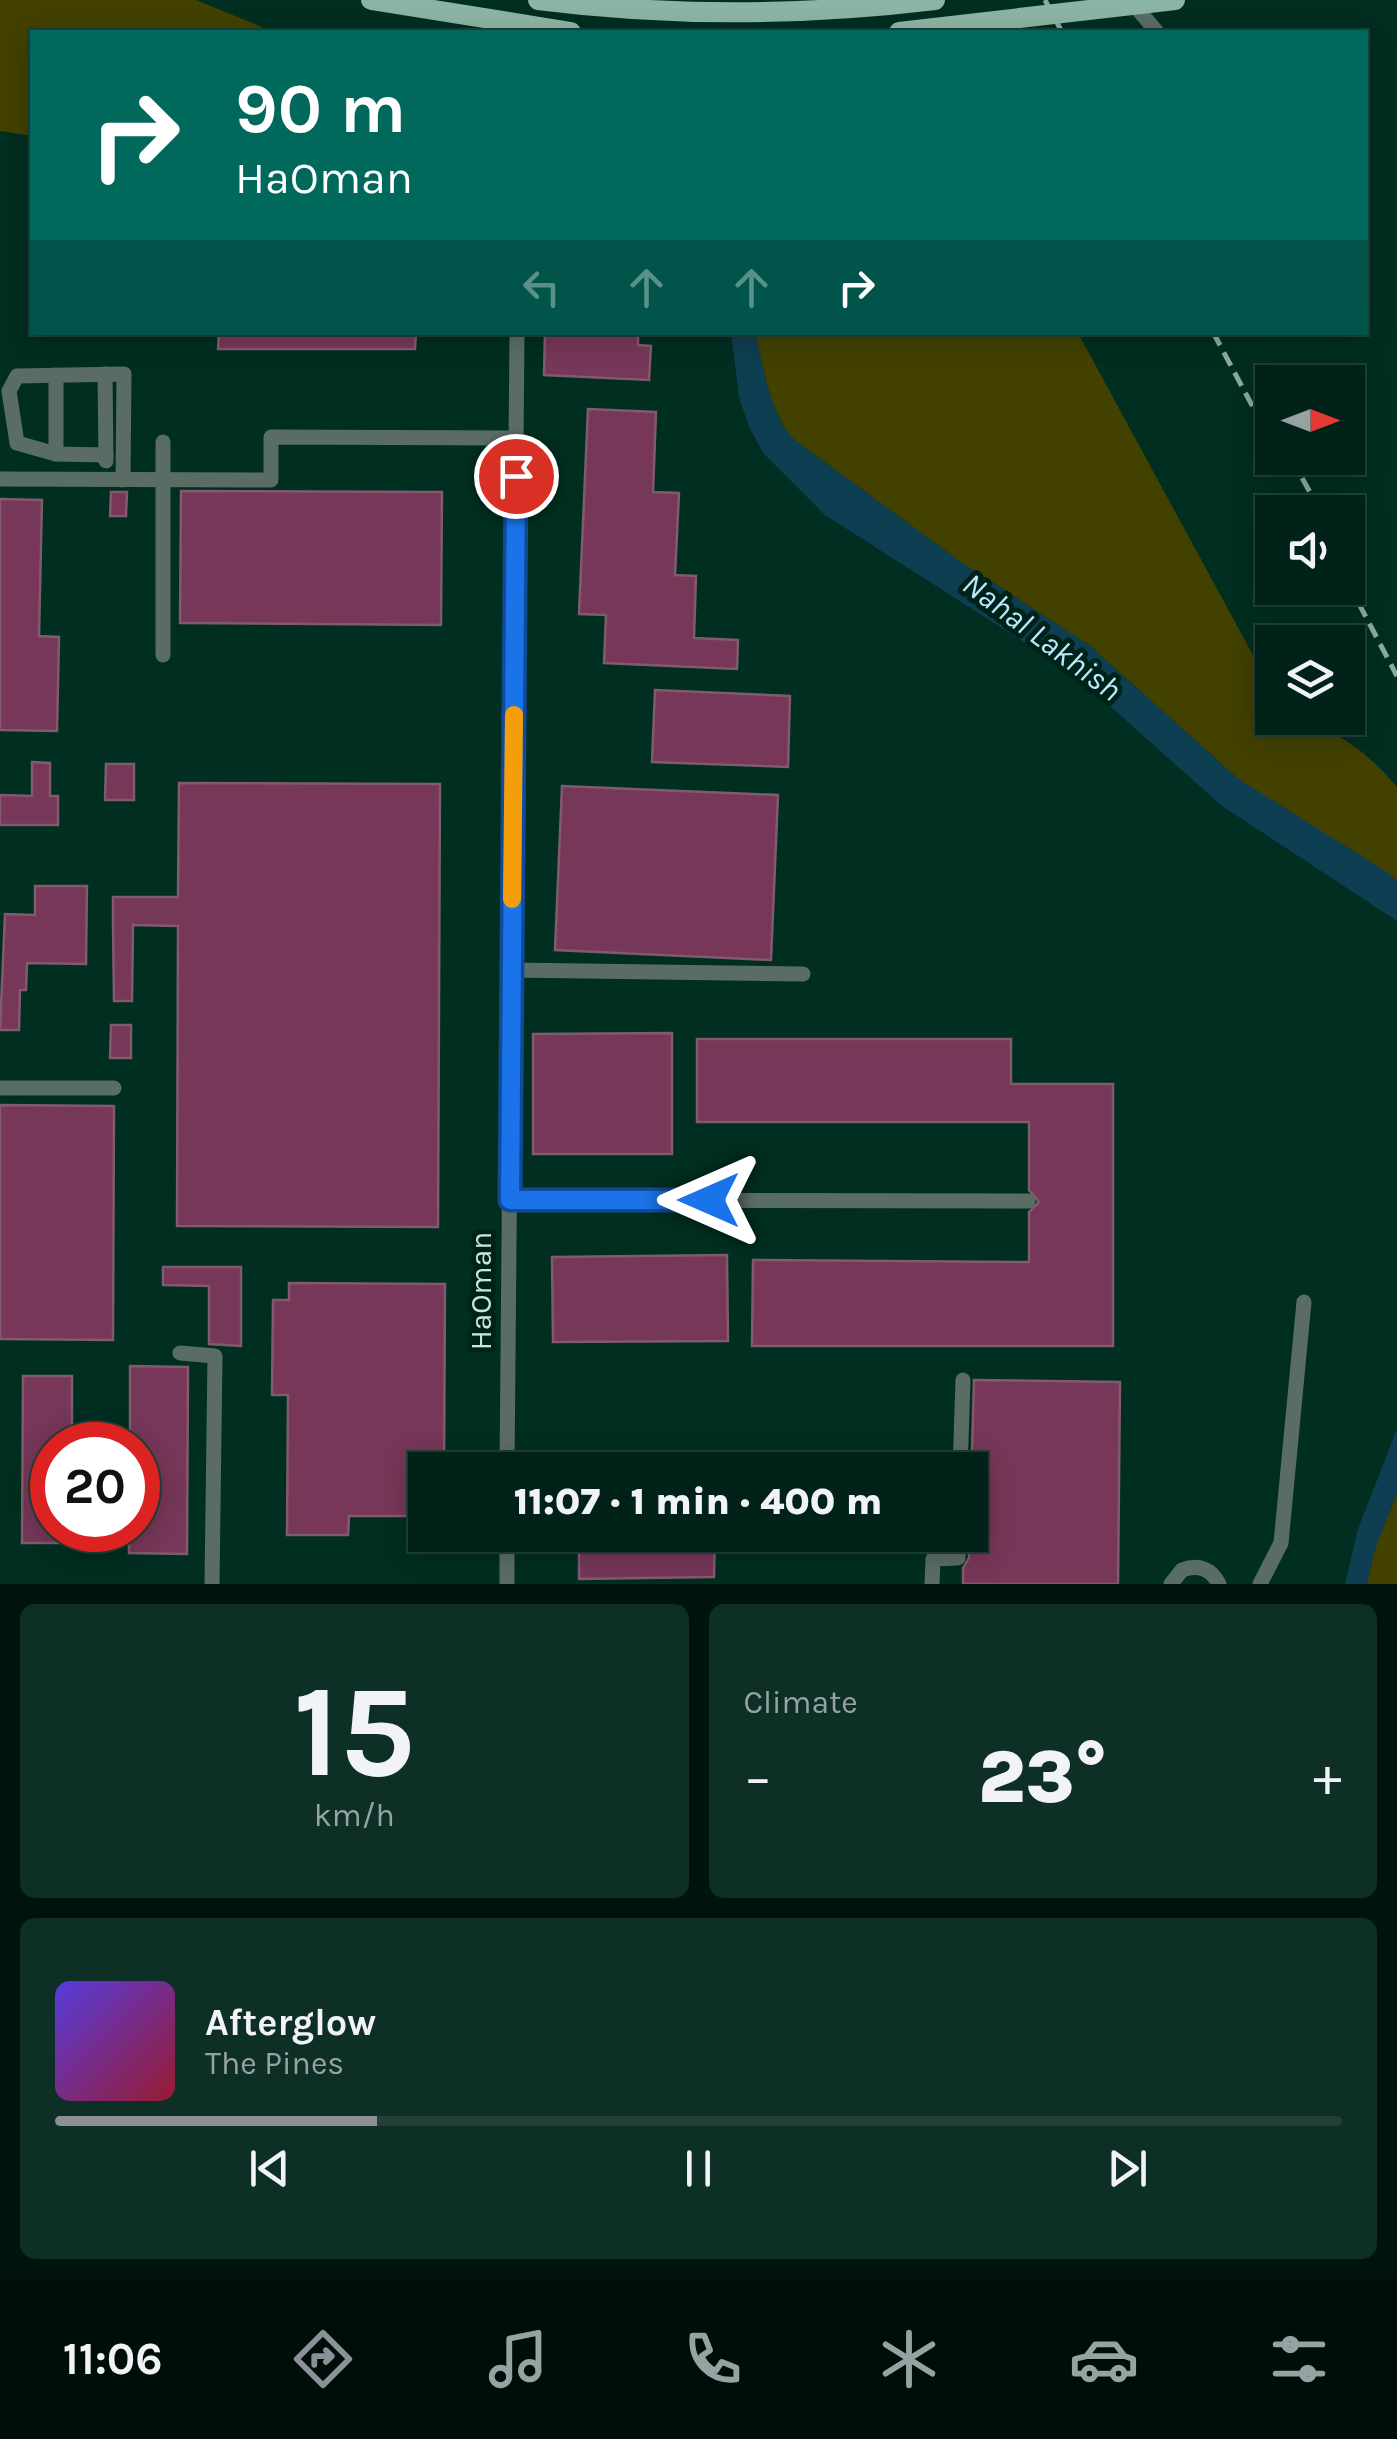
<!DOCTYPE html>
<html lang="en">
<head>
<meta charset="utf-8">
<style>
	:root { --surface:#002219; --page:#0e2f26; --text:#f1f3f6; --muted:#95a4a2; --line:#223f38; --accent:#8c9099 }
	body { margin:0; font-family:Karla,sans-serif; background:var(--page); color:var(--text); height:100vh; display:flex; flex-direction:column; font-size:38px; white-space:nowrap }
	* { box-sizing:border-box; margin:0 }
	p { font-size:32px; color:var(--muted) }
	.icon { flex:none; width:55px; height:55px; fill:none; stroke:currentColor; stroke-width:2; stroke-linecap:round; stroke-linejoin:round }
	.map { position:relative; height:1584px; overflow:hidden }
	.details { display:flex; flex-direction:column; gap:20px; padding:20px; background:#00130e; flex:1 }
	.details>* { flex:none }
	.hud { position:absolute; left:30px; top:30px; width:1338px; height:305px; border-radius:0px; box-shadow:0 5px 25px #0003,0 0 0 2px var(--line); background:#00695c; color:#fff; overflow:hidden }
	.needle { width:65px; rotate:90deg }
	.fabs { position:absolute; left:1255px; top:365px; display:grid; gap:20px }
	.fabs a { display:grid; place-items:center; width:110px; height:110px; border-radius:0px; background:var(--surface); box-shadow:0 5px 25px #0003,0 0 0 2px var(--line); font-size:50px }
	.speed { position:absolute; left:30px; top:1422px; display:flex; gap:20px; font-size:50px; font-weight:700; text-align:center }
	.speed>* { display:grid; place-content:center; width:130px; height:130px; border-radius:50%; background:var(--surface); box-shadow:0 5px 25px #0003,0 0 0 2px var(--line); line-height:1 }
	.speed .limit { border:15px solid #d22; background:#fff; color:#111 }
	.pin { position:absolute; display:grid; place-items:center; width:85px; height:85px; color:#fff; margin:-42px; border:5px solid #fff; border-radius:50%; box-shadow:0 2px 10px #0007 }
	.me { position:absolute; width:110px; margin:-55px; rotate:270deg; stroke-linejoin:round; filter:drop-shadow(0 0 8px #0008) }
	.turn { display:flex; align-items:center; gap:35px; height:210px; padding:0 40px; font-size:45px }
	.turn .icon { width:130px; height:130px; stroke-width:2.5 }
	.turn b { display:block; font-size:70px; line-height:85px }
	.lanes { display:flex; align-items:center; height:95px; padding:0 40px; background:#0003; justify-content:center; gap:50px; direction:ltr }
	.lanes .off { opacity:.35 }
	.big { font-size:75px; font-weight:800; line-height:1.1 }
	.details .widget { flex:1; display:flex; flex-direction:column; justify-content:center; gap:15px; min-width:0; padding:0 35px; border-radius:15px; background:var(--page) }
	.details .dial { align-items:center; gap:0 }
	.dial b { font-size:130px; line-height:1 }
	.song { display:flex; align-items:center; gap:30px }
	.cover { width:120px; height:120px; border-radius:15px; background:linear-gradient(135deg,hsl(250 70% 55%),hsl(350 70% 35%)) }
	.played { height:10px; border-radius:5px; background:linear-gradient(90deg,var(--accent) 25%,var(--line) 25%) }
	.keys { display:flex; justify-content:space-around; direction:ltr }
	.heat { display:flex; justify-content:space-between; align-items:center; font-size:55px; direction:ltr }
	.details .tiles { flex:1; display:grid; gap:20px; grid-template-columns:1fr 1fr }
	.widget:last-child { grid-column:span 2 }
	.trip { position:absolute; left:408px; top:1452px; width:580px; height:100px; border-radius:0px; background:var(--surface); box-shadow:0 5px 25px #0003,0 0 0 2px var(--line); font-weight:800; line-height:100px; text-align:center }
	.menu { display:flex; height:160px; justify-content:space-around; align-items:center; background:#000e0a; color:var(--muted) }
	.menu .icon { width:70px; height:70px }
	.menu .current { color:var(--accent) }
	.menu b { font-size:45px; color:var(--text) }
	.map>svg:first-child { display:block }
	.green { fill:#424100 }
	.water { fill:#0e3e51 }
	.building { fill:#763758; stroke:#815b6d; stroke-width:2.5 }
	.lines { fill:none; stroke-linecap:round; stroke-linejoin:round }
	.minor { stroke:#5a6d65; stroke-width:15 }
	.major { stroke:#8cb4a4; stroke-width:20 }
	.rail { stroke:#8caba0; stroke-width:5; stroke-dasharray:15 8; stroke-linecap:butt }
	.major-bridge { stroke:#8cb4a4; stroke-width:20 }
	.route-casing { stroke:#114b97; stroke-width:25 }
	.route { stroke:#1a73e8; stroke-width:18 }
	.slow { stroke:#f59e0b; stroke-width:18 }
	.labels { text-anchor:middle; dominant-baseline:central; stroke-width:10; stroke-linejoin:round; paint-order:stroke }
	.street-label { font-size:30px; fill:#cde4db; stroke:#002319 }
	.water-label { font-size:32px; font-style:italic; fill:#bee7fc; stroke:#002319 }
</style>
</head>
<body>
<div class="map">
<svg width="1397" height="1584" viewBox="0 0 1397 1584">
	<rect width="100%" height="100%" fill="#002e21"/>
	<g class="green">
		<path d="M 0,0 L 196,0 L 262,27 L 262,32 L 32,32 L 32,136 L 0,131 Z"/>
		<path d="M 755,333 L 1078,333 L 1272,690 L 1272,718 C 1324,718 1365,749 1397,787 L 1397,881 L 1237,778 L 1089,645 L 958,560 L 792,438 C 767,405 765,372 755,333 Z"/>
		<path d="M 1397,1493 L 1397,1584 L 1367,1584 L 1375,1548 Z"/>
	</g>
	<g class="water">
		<path d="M 731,333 L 755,333 C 765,372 767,405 792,438 L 958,560 L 1089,645 L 1237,778 L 1387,872 L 1397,881 L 1397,921 L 1222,806 L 1074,674 L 825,515 L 764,454 L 749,427 L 739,397 Z"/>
		<path d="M 1397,1429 L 1397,1493 L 1375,1548 L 1367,1584 L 1345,1584 L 1358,1529 Z"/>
	</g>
	<g class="building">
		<path d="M 219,332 L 416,332 L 415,349 L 218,349 Z"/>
		<path d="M 545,332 L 638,332 L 638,345 L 651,346 L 649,380 L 544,375 Z"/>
		<path d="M 588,409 L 656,412 L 653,492 L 679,493 L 675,575 L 696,576 L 694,638 L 738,640 L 737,669 L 604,663 L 606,615 L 579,614 Z"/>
		<path d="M 181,491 L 442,492 L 441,625 L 180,623 Z"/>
		<path d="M 111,492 L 127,492 L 126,516 L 110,516 Z"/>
		<path d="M 0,499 L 42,500 L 39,636 L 59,637 L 57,731 L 0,730 Z"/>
		<path d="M 655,690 L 790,696 L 788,767 L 652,762 Z"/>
		<path d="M 32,762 L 50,763 L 50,796 L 58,796 L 58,825 L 0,825 L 0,795 L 32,796 Z"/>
		<path d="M 106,764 L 134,764 L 134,800 L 105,800 Z"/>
		<path d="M 179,783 L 440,784 L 438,1227 L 177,1226 L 178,926 L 133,925 L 132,1001 L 114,1001 L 113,925 L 113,897 L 178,897 Z"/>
		<path d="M 562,786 L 778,795 L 771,960 L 555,950 Z"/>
		<path d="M 35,886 L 87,886 L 86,964 L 27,963 L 26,990 L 20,990 L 19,1030 L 0,1030 L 5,914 L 35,915 Z"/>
		<path d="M 111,1025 L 131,1025 L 131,1058 L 110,1058 Z"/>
		<path d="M 672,1033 L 672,1154 L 533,1154 L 533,1034 Z"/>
		<path d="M 697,1039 L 1011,1039 L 1011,1084 L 1113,1084 L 1113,1346 L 752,1346 L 753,1260 L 1029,1262 L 1029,1212 L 1039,1202 L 1029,1190 L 1029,1122 L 697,1122 Z"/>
		<path d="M 0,1105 L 114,1106 L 113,1340 L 0,1339 Z"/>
		<path d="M 727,1255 L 728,1341 L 553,1342 L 552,1257 Z"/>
		<path d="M 163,1267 L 241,1267 L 241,1346 L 209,1344 L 209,1286 L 163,1285 Z"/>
		<path d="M 289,1283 L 445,1284 L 444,1470 L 425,1470 L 425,1516 L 349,1516 L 348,1535 L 287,1535 L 288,1395 L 272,1395 L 273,1300 L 289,1300 Z"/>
		<path d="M 130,1366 L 188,1367 L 187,1554 L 129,1553 L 129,1543 L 22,1543 L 23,1376 L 72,1376 L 72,1445 L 52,1445 L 52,1530 L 138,1530 L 138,1445 L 130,1445 Z"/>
		<path d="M 974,1380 L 1120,1382 L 1118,1584 L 963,1584 L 963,1568 L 969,1558 Z"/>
		<path d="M 580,1455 L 733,1456 L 732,1470 L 580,1470 Z"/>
		<path d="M 579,1535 L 715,1535 L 714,1577 L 579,1579 Z"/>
	</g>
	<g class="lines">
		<g class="minor">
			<path d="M 1130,0 L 1157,32"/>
			<path d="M 105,374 L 106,461"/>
			<path d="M 56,375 L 56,454"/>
			<path d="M 163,442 L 163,655"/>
			<path d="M 106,455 L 56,454 L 17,443 L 9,391 L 17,376 L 124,374 L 123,480"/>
			<path d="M 0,479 L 271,480 L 271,437 L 516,438"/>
			<path d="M 512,970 L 803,974"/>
			<path d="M 0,1088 L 114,1088"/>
			<path d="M 510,1200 L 1028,1201"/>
			<path d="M 180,1353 L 215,1356 L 212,1584"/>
			<path d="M 507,1470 L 517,332"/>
			<path d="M 960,1470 L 963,1380"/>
			<path d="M 507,1584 L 507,1535"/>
			<path d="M 932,1584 L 933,1559 L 958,1558 L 959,1535"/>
			<path d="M 1171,1584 L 1182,1570 C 1198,1564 1211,1568 1219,1584"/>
			<path d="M 1260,1584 L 1281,1543 L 1304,1302"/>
		</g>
		<g class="major">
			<path d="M 371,0 L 571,32"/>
			<path d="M 538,0 C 672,17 802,16 935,0"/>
		</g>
		<g class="rail">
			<path d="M 1045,0 L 1062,32"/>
			<path d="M 1213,332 L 1272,443"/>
			<path d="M 1291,458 L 1321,512"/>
			<path d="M 1348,583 L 1397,676"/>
		</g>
		<path class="major-bridge" d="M 899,32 L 1175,0"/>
	</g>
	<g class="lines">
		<defs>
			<path id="route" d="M 516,476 L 510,1200 L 709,1200"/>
		</defs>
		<use href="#route" class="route-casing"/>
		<use href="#route" class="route"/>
		<path class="slow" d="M 512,899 L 514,715"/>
	</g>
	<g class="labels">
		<g class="street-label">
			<text transform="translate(481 1291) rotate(-90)">HaOman</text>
		</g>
		<g class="water-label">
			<text transform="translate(1042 637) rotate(37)">Nahal Lakhish</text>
		</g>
	</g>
</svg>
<div class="fabs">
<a><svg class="needle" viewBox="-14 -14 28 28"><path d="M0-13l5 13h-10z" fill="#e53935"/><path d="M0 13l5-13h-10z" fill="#95a4a2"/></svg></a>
<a><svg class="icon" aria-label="sound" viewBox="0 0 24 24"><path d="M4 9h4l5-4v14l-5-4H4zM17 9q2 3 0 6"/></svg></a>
<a><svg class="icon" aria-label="layers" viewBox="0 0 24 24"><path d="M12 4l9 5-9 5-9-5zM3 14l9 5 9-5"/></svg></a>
</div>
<div class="speed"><div class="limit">20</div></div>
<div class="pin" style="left:516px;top:476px;background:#d93025"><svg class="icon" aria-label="arrive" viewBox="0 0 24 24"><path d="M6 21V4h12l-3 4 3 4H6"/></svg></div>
<svg class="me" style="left:709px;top:1200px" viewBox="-20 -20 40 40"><path d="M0-17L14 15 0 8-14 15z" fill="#1a73e8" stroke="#fff" stroke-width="4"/></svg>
<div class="trip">11:07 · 1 min · 400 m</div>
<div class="hud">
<div class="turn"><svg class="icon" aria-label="right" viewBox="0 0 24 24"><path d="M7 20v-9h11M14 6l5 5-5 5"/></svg><div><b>90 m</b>HaOman</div></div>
<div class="lanes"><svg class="icon off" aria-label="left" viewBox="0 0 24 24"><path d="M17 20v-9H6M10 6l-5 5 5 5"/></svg><svg class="icon off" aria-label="ahead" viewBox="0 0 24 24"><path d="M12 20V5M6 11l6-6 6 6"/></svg><svg class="icon off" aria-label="ahead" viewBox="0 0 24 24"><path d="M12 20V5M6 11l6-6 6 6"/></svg><svg class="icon" aria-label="right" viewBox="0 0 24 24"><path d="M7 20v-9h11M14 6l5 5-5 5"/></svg></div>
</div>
</div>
<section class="details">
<div class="tiles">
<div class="widget dial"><b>15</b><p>km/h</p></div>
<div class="widget"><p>Climate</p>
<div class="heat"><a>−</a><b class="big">23°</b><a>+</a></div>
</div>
<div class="widget">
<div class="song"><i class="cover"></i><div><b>Afterglow</b><p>The Pines</p></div></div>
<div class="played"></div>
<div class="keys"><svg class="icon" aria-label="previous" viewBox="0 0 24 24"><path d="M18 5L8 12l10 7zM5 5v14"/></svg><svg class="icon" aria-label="pause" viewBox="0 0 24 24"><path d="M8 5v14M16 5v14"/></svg><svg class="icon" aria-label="next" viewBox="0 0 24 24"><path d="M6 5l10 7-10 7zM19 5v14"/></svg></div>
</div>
</div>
</section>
<nav class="menu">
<b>11:06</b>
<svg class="icon current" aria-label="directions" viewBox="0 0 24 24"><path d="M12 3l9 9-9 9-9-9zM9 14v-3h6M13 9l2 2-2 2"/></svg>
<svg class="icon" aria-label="music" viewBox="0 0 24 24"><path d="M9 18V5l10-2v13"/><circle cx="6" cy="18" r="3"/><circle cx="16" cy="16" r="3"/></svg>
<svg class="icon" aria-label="phone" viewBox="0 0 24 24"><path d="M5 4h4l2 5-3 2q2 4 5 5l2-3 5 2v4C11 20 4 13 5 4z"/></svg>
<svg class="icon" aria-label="climate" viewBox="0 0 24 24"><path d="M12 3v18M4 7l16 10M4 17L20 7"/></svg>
<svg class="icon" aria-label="car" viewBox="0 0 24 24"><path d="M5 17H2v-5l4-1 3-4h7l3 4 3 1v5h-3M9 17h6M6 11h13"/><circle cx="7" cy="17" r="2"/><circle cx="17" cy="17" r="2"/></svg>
<svg class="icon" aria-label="filters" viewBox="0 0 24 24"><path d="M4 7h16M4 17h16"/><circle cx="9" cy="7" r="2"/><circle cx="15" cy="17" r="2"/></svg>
</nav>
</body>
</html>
